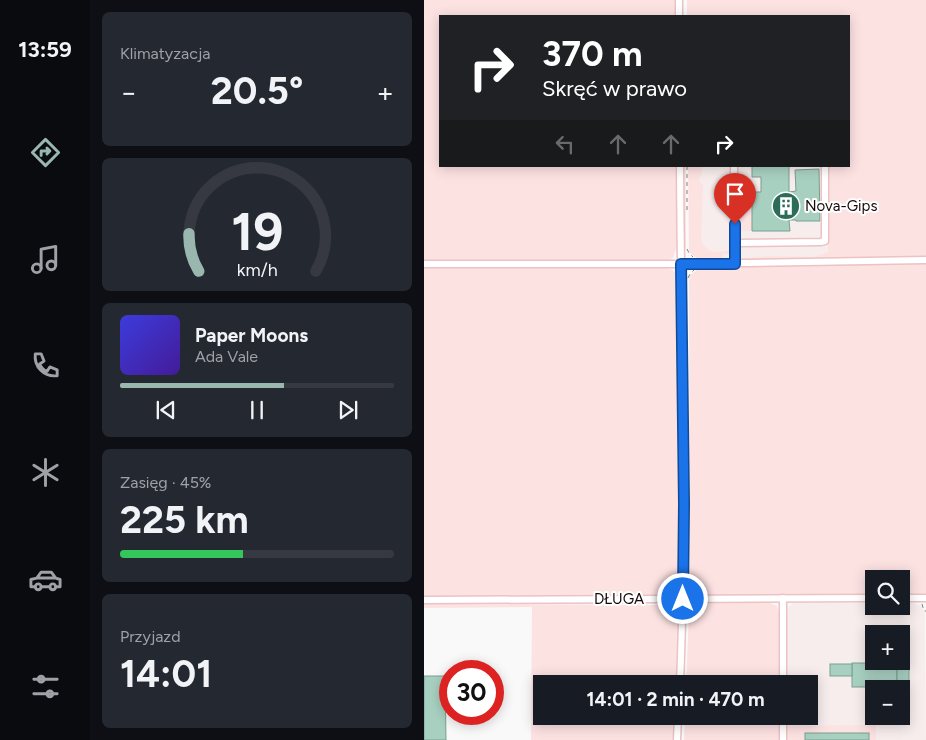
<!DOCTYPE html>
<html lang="pl">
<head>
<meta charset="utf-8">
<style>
	:root { --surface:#171b24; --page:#242831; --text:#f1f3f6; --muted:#9ea1a6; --line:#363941; --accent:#99b6af }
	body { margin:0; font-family:Figtree,sans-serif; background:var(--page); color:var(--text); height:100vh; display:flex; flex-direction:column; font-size:19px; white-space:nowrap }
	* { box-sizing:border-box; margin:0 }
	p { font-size:16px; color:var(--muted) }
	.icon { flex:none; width:28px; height:28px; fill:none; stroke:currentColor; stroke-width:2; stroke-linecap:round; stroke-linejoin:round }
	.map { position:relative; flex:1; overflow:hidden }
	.sheet { display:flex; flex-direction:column; gap:12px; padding:12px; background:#0d0f14; width:334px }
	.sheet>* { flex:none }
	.guide { position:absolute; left:15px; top:15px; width:411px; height:152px; border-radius:0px; box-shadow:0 2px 12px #0003; background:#202124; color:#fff; overflow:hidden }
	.fabs { position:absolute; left:441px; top:570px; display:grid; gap:10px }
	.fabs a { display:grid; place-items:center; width:45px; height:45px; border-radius:0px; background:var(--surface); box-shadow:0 2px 12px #0003; font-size:25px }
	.speed { position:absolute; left:15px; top:660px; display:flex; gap:10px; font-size:25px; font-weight:700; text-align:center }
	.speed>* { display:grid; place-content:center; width:65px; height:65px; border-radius:50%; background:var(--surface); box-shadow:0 2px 12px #0003; line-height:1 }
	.speed .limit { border:8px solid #d22; background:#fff; color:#111 }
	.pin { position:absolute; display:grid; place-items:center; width:42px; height:42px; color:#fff; margin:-51px -21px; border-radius:50% 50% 50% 0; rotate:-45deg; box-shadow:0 0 5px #0007 }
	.pin .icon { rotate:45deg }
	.me { position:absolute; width:55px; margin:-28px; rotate:0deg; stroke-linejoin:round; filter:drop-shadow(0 0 4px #0008) }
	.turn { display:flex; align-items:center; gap:18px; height:105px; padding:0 20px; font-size:22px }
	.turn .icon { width:65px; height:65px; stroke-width:2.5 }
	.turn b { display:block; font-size:35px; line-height:42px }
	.lanes { display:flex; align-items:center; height:48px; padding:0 20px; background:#0003; justify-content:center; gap:25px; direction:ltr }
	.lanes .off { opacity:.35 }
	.big { font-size:38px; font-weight:700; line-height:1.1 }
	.sheet .tile { flex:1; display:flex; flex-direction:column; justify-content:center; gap:8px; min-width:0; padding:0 18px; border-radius:8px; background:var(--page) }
	.sheet .dial { align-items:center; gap:0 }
	.dial svg { height:130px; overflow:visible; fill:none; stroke:var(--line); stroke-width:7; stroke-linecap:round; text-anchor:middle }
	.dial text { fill:var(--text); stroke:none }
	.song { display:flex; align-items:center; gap:15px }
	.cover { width:60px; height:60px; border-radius:8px; background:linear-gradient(135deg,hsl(240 70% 55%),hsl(260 70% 35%)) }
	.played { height:5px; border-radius:2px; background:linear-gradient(90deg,var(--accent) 60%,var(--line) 60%) }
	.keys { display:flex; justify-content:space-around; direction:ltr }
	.heat { display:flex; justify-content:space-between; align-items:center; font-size:28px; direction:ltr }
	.charge { height:8px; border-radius:4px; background:linear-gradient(90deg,#34c759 45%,var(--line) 0) }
	.trip { position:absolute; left:109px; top:675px; width:285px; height:50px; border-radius:0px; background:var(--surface); box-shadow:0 2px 12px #0003; font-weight:700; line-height:50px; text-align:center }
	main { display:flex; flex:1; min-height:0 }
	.dock { display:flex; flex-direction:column; width:90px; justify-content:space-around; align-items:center; background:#090b0e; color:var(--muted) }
	.dock .icon { width:35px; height:35px }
	.dock .current { color:var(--accent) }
	.dock b { font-size:22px; color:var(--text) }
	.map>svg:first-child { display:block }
	.built { fill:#f8eded; fill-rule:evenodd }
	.green { fill:#fde2e2 }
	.building { fill:#a8d0c1; stroke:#789f90 }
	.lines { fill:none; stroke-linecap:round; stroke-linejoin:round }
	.minor-casing { stroke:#ecc2c3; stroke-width:9 }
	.path { stroke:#827c7c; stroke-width:1; stroke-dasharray:4 4; stroke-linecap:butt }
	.minor { stroke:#fff; stroke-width:6 }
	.route-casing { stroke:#114b97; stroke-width:12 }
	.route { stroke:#1a73e8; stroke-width:9 }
	.labels { text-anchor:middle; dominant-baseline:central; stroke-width:4; stroke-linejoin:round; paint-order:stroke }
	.poi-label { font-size:15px; fill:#150808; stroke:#fff; text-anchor:start }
	.street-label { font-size:15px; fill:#150808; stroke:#fff }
</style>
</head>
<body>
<main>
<nav class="dock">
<b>13:59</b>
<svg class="icon current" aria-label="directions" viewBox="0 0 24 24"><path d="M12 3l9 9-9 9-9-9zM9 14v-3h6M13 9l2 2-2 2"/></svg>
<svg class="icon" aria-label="music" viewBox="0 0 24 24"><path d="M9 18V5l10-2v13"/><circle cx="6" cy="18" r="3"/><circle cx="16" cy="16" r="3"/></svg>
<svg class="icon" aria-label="phone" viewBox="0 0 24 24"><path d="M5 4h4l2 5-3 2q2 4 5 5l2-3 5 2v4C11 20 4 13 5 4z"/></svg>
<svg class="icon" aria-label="climate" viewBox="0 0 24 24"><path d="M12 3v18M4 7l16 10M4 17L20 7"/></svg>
<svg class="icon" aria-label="car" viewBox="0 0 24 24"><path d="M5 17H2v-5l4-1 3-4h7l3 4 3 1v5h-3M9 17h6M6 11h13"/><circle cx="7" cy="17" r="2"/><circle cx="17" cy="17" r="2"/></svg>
<svg class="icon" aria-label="filters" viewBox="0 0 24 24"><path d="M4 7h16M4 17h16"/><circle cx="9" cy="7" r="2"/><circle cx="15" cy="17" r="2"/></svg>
</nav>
<section class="sheet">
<div class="tile"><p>Klimatyzacja</p>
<div class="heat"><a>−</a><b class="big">20.5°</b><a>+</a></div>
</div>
<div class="tile dial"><svg viewBox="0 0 100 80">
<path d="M14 69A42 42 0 1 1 86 69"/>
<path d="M14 69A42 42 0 0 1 8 46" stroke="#99b6af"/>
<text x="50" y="56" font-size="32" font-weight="700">19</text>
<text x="50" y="72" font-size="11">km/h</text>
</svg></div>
<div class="tile">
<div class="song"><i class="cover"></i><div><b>Paper Moons</b><p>Ada Vale</p></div></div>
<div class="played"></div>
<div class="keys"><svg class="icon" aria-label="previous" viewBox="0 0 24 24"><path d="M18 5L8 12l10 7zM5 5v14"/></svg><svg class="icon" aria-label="pause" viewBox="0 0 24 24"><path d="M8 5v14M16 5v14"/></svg><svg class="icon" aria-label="next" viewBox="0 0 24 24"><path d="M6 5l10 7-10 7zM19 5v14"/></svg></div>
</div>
<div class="tile"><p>Zasięg · 45%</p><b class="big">225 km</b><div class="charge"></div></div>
<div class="tile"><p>Przyjazd</p><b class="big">14:01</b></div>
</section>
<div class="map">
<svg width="503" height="740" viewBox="0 0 503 740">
	<rect width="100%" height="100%" fill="#f9f9f9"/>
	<g class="built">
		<path d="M 270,166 L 405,166 L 406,257 L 286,258 L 270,246 Z"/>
		<path d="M 370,603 L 450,603 L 450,606 L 478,606 L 478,603 L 490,603 L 497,606 L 501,612 L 502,740 L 369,740 L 370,726 L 362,726 L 362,716 L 385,716 L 385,684 L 362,684 L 362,612 L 365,606 ZM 450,634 L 478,634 L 478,661 L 450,661 ZM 450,689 L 478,689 L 478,716 L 450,716 Z"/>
	</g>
	<g class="green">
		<path d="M 0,0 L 252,0 L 252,16 L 16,16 L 16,166 L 253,166 L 253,246 L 249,258 L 240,262 L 0,261 Z"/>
		<path d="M 263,0 L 502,0 L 502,258 L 318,260 L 316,258 L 346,256 L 390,257 L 404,252 L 403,166 L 425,166 L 425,16 L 263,16 Z"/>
		<path d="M 259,166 L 262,166 L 262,249 L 260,248 Z"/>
		<path d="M 264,166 L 278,166 L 278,173 L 275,180 L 279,186 L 277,239 C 283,256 294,252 308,250 L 309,254 L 299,254 L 299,258 L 307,258 L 303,261 L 274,262 L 273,258 L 268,255 L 265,251 Z"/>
		<path d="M 316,179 L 328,179 L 328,231 L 313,231 L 313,182 Z"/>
		<path d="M 303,182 L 308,182 L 308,231 L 306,230 L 306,208 L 300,206 L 299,192 L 302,191 Z"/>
		<path d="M 502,263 L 502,595 L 478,595 L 478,579 L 450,579 L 450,595 L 273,595 L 273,592 L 266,585 L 266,578 L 265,281 L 266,275 L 273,270 L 274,267 Z"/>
		<path d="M 0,266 L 240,267 C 247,268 252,271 254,278 L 254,583 C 252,594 244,596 235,596 L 0,597 Z"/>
		<path d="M 276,603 L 346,603 L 353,606 L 355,613 L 357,613 L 357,684 L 262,684 L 265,613 L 268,608 Z"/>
		<path d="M 0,604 L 247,605 L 251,609 L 254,618 L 252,684 L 118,684 L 118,716 L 250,716 L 249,740 L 107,740 L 108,607 L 0,608 Z"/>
		<path d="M 261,716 L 357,716 L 358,740 L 260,740 Z"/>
		<path d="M 452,725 L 452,740 L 445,740 L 445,733 L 381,733 L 381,740 L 362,740 L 362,726 Z"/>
	</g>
	<g class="building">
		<path d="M 328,166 L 365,166 L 365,192 L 372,191 L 371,170 L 395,169 L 396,221 L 372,221 L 372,220 L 365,220 L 366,231 L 328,231 L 328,192 L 337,192 L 337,177 L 328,177 Z"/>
		<rect x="428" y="663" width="45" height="24"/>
		<rect x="473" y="663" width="12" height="24"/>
		<rect x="406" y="664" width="22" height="12"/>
		<path d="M 0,676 L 21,676 L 22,740 L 0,740 Z"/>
		<rect x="381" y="733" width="64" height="7"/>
	</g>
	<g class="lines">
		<defs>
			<g id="minor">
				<path d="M 255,0 L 255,16"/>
				<path d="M 310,166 L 311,263"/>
				<path d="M 311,243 L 397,242 L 401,241 L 401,166"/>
				<path d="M 0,264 L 257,264 L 503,260"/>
				<path d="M 359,598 L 359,684"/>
				<path d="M 478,598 L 503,598"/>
				<path d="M 0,600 L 450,598"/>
				<path d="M 256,684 C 263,511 257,339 256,166"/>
				<path d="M 359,716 L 359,740"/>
				<path d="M 253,740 L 254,716"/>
			</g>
		</defs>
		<use href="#minor" class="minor-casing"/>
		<g class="path">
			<path d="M 263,166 L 263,212"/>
			<path d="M 263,249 L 265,253 L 269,257"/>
			<path d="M 264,278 L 266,274 L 270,270"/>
			<path d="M 265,585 L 272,593"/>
			<path d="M 498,604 L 500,611 L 503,611"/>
			<path d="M 265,611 L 271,605"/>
		</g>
		<use href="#minor" class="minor"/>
	</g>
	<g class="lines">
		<defs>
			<path id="route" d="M 259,599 L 260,504 L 257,264 L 311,264 L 311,224"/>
		</defs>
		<use href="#route" class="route-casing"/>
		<use href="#route" class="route"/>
	</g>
	<defs>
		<symbol id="building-disc" viewBox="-11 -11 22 22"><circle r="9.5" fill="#2d6c58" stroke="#fff"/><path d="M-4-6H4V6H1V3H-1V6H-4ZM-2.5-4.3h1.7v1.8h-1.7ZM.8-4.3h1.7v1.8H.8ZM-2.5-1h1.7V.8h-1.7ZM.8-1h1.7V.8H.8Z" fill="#fff"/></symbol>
	</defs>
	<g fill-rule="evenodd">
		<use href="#building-disc" x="346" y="190" width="32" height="32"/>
	</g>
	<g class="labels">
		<g class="poi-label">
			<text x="381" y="206">Nova-Gips</text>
		</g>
		<g class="street-label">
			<text x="195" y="599">DŁUGA</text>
		</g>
	</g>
</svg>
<div class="fabs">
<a><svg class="icon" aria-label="search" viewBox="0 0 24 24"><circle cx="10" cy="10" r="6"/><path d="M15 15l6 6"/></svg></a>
<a>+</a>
<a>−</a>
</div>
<div class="speed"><div class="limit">30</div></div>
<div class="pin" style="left:311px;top:224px;background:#d93025"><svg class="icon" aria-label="arrive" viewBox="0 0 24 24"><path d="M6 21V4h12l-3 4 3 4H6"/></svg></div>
<svg class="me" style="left:259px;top:599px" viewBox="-20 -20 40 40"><circle r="17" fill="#1a73e8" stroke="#fff" stroke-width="3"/><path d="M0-11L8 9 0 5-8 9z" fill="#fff"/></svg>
<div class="trip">14:01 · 2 min · 470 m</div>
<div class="guide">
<div class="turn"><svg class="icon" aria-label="right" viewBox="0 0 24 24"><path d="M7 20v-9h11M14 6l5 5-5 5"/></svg><div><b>370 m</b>Skręć w prawo</div></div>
<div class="lanes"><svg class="icon off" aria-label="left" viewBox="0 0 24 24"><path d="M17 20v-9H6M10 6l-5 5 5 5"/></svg><svg class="icon off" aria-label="ahead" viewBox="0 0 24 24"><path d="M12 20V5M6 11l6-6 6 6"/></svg><svg class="icon off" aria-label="ahead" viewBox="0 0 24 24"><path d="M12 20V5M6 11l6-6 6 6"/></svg><svg class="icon" aria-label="right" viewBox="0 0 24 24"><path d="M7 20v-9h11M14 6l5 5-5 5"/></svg></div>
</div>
</div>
</main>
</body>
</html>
